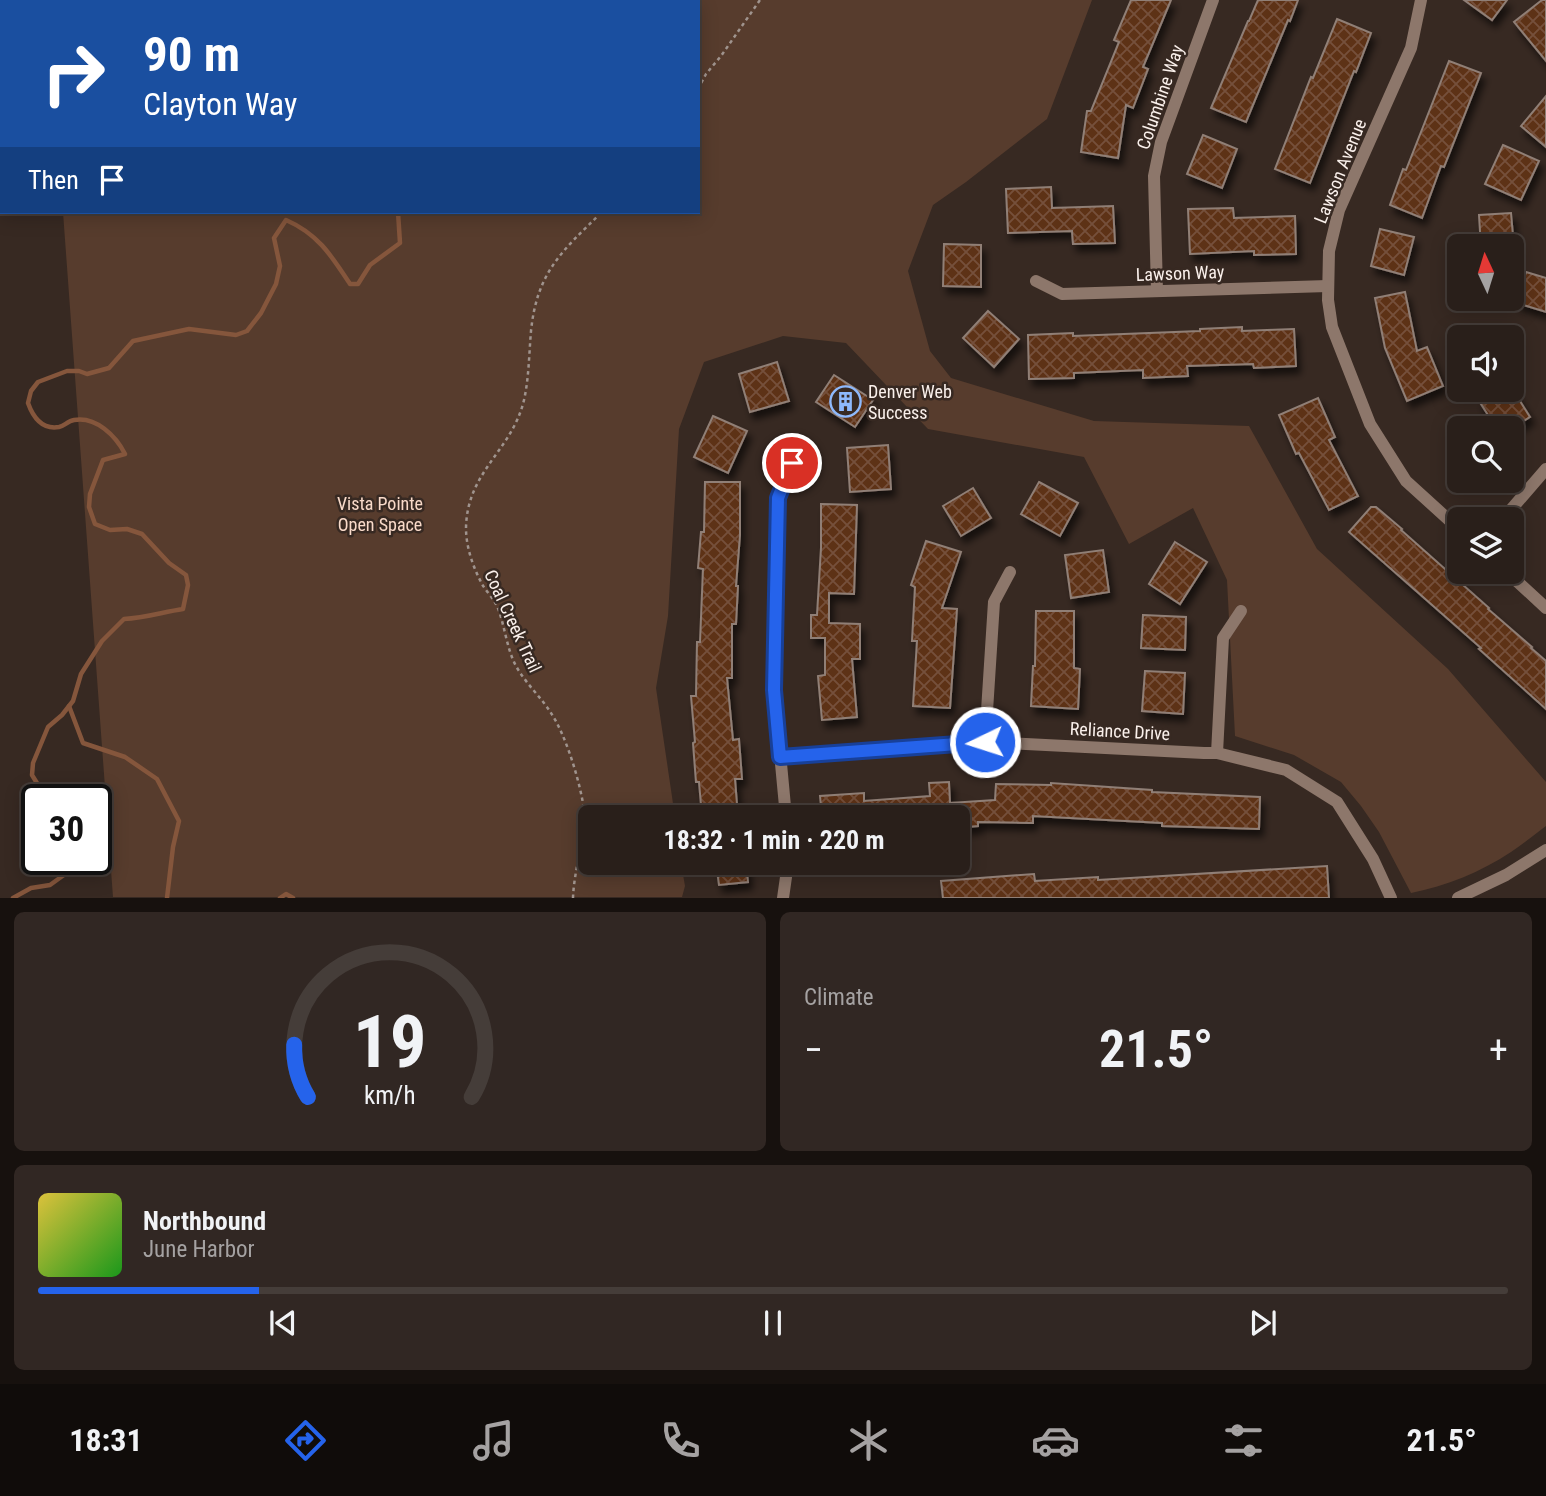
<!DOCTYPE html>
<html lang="en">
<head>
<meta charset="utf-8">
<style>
	:root { --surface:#291f1a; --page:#312723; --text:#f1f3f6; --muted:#a5a2a2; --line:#453d39; --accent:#2563eb }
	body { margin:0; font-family:"Roboto Condensed",sans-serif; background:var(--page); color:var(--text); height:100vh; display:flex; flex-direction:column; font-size:26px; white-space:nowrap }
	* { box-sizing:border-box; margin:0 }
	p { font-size:23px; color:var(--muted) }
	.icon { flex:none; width:38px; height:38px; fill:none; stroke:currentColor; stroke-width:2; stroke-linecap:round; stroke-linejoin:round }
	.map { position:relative; height:898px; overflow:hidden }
	.details { display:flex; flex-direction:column; gap:14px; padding:14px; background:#17110e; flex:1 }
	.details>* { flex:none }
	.top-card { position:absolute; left:0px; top:0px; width:700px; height:214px; box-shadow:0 4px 18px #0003,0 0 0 2px var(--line); background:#1a4fa0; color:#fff; overflow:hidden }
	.needle { width:46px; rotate:356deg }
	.tools { position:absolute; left:1447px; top:234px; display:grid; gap:14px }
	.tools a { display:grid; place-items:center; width:77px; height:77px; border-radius:10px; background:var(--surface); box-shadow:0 4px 18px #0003,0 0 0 2px var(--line); font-size:35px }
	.speed { position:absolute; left:21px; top:784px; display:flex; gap:14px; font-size:35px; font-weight:700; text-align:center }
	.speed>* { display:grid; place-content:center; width:91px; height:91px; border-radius:50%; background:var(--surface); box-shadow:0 4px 18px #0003,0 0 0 2px var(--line); line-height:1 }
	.speed .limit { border:4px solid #111; border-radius:10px; background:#fff; color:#111 }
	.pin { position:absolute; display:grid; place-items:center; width:60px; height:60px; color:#fff; margin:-30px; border:4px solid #fff; border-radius:50%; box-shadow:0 2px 7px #0007 }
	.me { position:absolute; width:77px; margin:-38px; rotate:266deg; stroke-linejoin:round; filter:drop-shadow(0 0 5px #0008) }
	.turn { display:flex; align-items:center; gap:24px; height:147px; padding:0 28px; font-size:32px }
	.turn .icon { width:91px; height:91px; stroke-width:2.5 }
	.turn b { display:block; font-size:49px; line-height:60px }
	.then { display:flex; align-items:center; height:66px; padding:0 28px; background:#0003; gap:14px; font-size:26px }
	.big { font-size:52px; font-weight:700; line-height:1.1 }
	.details .card { flex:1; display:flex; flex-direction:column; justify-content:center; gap:10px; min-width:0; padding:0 24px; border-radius:10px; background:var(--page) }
	.details .dial { align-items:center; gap:0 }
	.dial svg { height:182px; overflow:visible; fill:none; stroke:var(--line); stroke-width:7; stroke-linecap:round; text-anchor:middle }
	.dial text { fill:var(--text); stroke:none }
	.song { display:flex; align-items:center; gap:21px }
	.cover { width:84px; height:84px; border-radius:10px; background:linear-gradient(135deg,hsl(50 70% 55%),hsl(120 70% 35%)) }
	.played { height:7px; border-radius:4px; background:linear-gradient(90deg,var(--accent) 15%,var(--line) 15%) }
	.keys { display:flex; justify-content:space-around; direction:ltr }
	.heat { display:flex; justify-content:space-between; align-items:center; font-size:38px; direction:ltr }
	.details .tiles { flex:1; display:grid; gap:14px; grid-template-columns:1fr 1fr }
	.card:last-child { grid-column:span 2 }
	.trip { position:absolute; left:578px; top:805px; width:392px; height:70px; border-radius:10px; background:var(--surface); box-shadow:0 4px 18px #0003,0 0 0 2px var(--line); font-weight:700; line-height:70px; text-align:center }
	.tabs { display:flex; height:112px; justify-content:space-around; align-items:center; background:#100c0a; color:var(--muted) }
	.tabs .icon { width:49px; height:49px }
	.tabs .active { color:var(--accent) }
	.tabs b { font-size:32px; color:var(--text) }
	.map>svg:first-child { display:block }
	.park { fill:#573c2d }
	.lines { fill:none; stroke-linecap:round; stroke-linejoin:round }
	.stream { stroke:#85563c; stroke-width:4.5 }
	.building { fill:url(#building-cross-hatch); stroke:#907f76; stroke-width:2; filter:url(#shadow) }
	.path { stroke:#a0948e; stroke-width:2.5; stroke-dasharray:3.5 3.5; stroke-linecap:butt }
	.minor { stroke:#8d776b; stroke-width:12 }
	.route-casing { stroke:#184099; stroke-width:18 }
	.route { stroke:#2563eb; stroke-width:12 }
	.labels { text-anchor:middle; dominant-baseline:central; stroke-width:5; stroke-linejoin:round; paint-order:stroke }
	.street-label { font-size:18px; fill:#faf0eb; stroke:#372922 }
	.poi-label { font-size:18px; fill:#faf0eb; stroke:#372922; text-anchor:start }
	.park-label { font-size:18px; fill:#f9dac9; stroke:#372922 }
</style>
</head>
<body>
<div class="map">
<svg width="1546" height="898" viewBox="0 0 1546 898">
	<defs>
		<pattern id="building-cross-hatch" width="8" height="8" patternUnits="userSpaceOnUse" patternTransform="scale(1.75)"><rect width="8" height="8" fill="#5d3218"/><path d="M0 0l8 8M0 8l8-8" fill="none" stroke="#75503a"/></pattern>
		<filter id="shadow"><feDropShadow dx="4" dy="7" stdDeviation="3.5" flood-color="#0009"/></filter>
	</defs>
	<rect width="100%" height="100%" fill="#372922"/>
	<path class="park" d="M 45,0 L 1092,0 L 1047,119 L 966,182 L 933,205 L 908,271 L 930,351 L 951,378 L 1094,421 L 1249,426 L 1317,549 L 1448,669 L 1546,782 L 1546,826 C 1535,834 1523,844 1511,852 C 1481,872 1446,886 1411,893 L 1379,832 L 1361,806 L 1341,782 L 1294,755 L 1235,736 L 1227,580 L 1193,508 L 1129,544 L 1084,457 L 928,429 L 846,343 L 783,336 L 704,362 L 679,429 L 668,616 L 656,688 L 675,817 L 590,817 L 590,863 L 681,863 L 685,886 L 682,897 L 113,897 L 63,212 L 698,212 L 698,2 L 46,2 Z"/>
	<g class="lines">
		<g class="stream">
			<path d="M 692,2 L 693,0"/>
			<path d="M 69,706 L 83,743 L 125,757 L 157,779 L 179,821 L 173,847 L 167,898"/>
			<path d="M 59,800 L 40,788 L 32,775 L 33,763 L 48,727 L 62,715 L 73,701 L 81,674 L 102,641 L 124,619 C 145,618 163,612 183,609 L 188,585 L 186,575 L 169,563 L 142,534 L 127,529 L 110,530 L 95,524 L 89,507 L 90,494 L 103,460 L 125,454 C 116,436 96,416 74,420 C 68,421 64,426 59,427 C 42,430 33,417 28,403 L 31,391 L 38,382 L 67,371 L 79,371 L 87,374 L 109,368 L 133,341 L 189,329 L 236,335 L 247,331 L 261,313 L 276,284 L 280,266 L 274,238 L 286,220 C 318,234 331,255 350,284 L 358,284 L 370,265 L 400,243 L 398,212"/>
			<path d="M 13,898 L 31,888 L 50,885 L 68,872 L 76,859"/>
			<path d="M 280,898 L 286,894 L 293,898"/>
		</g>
	</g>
	<g class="building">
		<path d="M 1131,0 L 1171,0 L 1143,67 L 1148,69 L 1133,108 L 1126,105 L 1118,158 L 1081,152 L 1087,111 L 1091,111 L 1119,42 L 1114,40 Z"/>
		<path d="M 1258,0 L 1298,0 L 1290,21 L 1288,20 L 1246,122 L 1211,108 L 1248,21 L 1249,21 Z"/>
		<path d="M 1464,0 L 1507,0 L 1492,20 Z"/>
		<path d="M 1542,0 L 1546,0 L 1546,61 L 1514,22 Z"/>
		<path d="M 1337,19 L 1371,33 L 1356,72 L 1354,71 L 1310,183 L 1275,169 L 1311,77 L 1313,78 Z"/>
		<path d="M 1449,61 L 1481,73 L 1444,167 L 1441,166 L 1422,218 L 1390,205 L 1403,169 L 1406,170 Z"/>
		<path d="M 1546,96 L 1546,147 L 1521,126 Z"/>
		<path d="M 1203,135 L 1237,149 L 1222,188 L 1187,174 Z"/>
		<path d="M 1503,145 L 1539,161 L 1521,200 L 1485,184 Z"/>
		<path d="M 1051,187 L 1052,208 L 1113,206 L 1115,243 L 1073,244 L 1072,231 L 1008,233 L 1006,189 Z"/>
		<path d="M 1233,208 L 1234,218 L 1295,216 L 1296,254 L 1254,255 L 1254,251 L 1190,254 L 1188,209 Z"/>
		<path d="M 1511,213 L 1514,247 L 1481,247 L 1479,215 Z"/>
		<path d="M 1380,229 L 1414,237 L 1404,275 L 1371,266 Z"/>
		<path d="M 944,244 L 981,245 L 981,287 L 943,286 Z"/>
		<path d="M 1526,272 L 1546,278 L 1546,312 L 1517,303 Z"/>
		<path d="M 1405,292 L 1417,351 L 1427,347 L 1443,386 L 1407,401 L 1385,348 L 1375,298 Z"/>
		<path d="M 988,311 L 1019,339 L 994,367 L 963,338 Z"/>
		<path d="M 1242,327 L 1242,331 L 1294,329 L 1296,366 L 1254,368 L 1253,364 L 1187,366 L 1188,376 L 1143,378 L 1143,370 L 1074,373 L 1074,378 L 1029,379 L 1028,335 L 1073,333 L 1073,336 L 1200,331 L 1200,329 Z"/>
		<path d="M 777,362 L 789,401 L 750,412 L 739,374 Z"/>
		<path d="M 834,375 L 873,400 L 855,427 L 816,402 Z"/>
		<path d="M 1496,390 L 1513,390 L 1530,417 L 1511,429 L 1497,429 L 1479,401 Z"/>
		<path d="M 1318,398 L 1335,437 L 1329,440 L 1358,496 L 1329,510 L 1299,453 L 1296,454 L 1279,415 Z"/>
		<path d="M 713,416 L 747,431 L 728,473 L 694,457 Z"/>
		<path d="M 888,445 L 891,489 L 850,492 L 847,448 Z"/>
		<path d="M 705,482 L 740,482 L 740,535 L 736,586 L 738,586 L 736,624 L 732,624 L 732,678 L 727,678 L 733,740 L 739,739 L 742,779 L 735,779 L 738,817 L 702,817 L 699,782 L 696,782 L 693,743 L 695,742 L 691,696 L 696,696 L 697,642 L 700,642 L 703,569 L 698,568 L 701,532 L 704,532 Z"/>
		<path d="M 1039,482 L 1078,503 L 1060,536 L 1021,514 Z"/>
		<path d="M 973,488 L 991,518 L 961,536 L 943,506 Z"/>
		<path d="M 821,504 L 857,505 L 854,594 L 829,593 L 829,623 L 860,624 L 860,659 L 852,659 L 857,717 L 822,720 L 818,676 L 825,675 L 825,638 L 811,638 L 811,615 L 817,615 L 821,548 Z"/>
		<path d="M 1371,507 L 1376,507 L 1402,529 L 1401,530 L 1489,608 L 1488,609 L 1532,647 L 1531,648 L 1546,661 L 1546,709 L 1479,649 L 1481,648 L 1349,532 Z"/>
		<path d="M 926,541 L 961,552 L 942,608 L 957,609 L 950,708 L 913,706 L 917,641 L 912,641 L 915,587 L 911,585 Z"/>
		<path d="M 1175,542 L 1207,562 L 1180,604 L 1149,584 Z"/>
		<path d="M 1103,550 L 1109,592 L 1071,598 L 1065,555 Z"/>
		<path d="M 1036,611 L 1074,611 L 1074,668 L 1080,669 L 1078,709 L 1031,706 L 1033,666 L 1035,666 Z"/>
		<path d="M 1143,615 L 1186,617 L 1185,650 L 1141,648 Z"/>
		<path d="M 1145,671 L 1185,673 L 1183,714 L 1142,711 Z"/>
		<path d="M 949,782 L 950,803 L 995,800 L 996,784 L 1051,785 L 1051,783 L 1152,790 L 1152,792 L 1260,797 L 1259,829 L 1162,826 L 1162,823 L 1033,816 L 1033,823 L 978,822 L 978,826 L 957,828 L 957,817 L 822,817 L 820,796 L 864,793 L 864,801 L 930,796 L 929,783 Z"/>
		<path d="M 716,863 L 746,863 L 748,882 L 719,885 Z"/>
		<path d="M 1327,866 L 1329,898 L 943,898 L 941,881 L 1034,874 L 1035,881 L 1098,877 L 1098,880 Z"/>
	</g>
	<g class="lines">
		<g class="path">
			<path d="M 698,89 L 706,74 L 721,56 L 760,0"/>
			<path d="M 573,898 C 574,865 589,830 582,798 C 577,773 565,734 551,713 C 541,697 526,684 516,666 C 506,647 505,625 497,606 C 493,598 486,591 482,584 C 473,567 466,547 466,528 C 467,471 512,451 524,400 C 529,378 529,354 531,331 C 537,272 562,251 602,212"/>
		</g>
		<g class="minor">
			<path d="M 1421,0 L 1411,48 L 1339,210 L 1329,251 L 1328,300 L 1332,327 L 1370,424 L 1406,481 L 1460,530"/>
			<path d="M 1036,281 L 1062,294 L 1328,286"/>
			<path d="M 1157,291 L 1154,176 L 1161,142 L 1213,0"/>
			<path d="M 1502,520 L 1546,469"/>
			<path d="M 1507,572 L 1546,608"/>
			<path d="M 985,742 L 994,602 L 1010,572"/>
			<path d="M 1217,753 L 1223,638 L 1241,611"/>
			<path d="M 781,757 L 985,742 L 1204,753 L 1217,753 L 1286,770 L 1337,802 L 1373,859 L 1391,898"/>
			<path d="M 786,817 L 774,689 L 778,498 L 792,463"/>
			<path d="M 783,898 L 788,863"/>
			<path d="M 1458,898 L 1506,875 L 1546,850"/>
		</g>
	</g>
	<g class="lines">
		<defs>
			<path id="route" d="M 792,463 L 778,498 L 774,690 L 780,757 L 985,742"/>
		</defs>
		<use href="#route" class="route-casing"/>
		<use href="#route" class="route"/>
	</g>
	<defs>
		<symbol id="building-ring" viewBox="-11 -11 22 22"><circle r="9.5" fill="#372922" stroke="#8eb9fc" stroke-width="1.5"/><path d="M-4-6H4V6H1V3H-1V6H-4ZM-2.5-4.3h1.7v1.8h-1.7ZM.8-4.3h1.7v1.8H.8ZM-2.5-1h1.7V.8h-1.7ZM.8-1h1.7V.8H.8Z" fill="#8eb9fc"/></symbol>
	</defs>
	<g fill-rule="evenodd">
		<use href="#building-ring" x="828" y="384" width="35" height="35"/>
	</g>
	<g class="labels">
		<g class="street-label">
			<text transform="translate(1160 97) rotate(-71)">Columbine Way</text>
			<text transform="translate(1340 171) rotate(-68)">Lawson Avenue</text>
			<text transform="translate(1180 273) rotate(-2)">Lawson Way</text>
			<text transform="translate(513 621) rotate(65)">Coal Creek Trail</text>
			<text transform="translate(1120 731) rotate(3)">Reliance Drive</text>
		</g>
		<g class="poi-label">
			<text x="868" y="391">Denver Web<tspan x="868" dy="21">Success</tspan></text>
		</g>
		<g class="park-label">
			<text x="380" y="503">Vista Pointe<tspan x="380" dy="21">Open Space</tspan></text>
		</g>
	</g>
</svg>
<div class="tools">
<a><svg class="needle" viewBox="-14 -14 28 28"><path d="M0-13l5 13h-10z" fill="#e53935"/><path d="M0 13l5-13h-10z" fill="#a5a2a2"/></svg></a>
<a><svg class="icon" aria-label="sound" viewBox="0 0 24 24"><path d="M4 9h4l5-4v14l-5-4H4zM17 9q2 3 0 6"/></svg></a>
<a><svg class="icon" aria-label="search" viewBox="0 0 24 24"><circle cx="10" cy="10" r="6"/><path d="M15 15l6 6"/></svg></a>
<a><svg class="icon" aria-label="layers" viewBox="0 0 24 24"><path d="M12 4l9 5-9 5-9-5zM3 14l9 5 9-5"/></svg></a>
</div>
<div class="speed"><div class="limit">30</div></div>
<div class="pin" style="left:792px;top:463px;background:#d93025"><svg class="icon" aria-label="arrive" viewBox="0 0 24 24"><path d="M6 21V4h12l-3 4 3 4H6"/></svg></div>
<svg class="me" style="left:985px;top:742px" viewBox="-20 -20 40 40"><circle r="17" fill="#2563eb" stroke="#fff" stroke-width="3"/><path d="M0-11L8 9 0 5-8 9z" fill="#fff"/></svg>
<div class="trip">18:32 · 1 min · 220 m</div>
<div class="top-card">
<div class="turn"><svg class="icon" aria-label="right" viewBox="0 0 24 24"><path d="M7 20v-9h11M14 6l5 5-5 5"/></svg><div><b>90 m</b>Clayton Way</div></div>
<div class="then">Then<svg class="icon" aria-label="arrive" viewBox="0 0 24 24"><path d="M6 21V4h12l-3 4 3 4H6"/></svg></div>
</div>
</div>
<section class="details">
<div class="tiles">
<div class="card dial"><svg viewBox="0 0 100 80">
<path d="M14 69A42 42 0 1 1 86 69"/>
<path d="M14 69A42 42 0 0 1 8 46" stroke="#2563eb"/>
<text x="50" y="56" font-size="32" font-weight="700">19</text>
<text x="50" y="72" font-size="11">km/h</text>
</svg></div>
<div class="card"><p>Climate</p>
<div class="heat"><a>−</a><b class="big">21.5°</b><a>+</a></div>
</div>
<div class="card">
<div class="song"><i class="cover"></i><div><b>Northbound</b><p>June Harbor</p></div></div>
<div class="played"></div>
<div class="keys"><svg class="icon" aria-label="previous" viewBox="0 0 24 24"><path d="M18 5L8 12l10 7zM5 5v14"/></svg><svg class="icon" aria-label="pause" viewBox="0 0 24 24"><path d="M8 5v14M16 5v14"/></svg><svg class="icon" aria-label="next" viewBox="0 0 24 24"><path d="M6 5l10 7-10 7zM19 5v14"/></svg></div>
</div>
</div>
</section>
<nav class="tabs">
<b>18:31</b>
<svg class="icon active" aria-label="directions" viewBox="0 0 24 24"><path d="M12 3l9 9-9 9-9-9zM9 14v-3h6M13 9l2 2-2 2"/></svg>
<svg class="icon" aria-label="music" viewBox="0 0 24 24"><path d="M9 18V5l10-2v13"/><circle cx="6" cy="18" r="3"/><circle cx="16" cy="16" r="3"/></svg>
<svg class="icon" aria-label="phone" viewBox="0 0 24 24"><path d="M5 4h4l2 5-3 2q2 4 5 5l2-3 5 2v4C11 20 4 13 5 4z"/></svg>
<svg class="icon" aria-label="climate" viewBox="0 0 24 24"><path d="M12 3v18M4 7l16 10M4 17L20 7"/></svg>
<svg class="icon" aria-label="car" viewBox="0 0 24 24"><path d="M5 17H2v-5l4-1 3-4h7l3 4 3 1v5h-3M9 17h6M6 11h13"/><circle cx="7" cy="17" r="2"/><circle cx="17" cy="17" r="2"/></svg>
<svg class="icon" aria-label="filters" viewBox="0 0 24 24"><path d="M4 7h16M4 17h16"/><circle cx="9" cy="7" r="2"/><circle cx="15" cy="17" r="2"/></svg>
<b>21.5°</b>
</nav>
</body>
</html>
